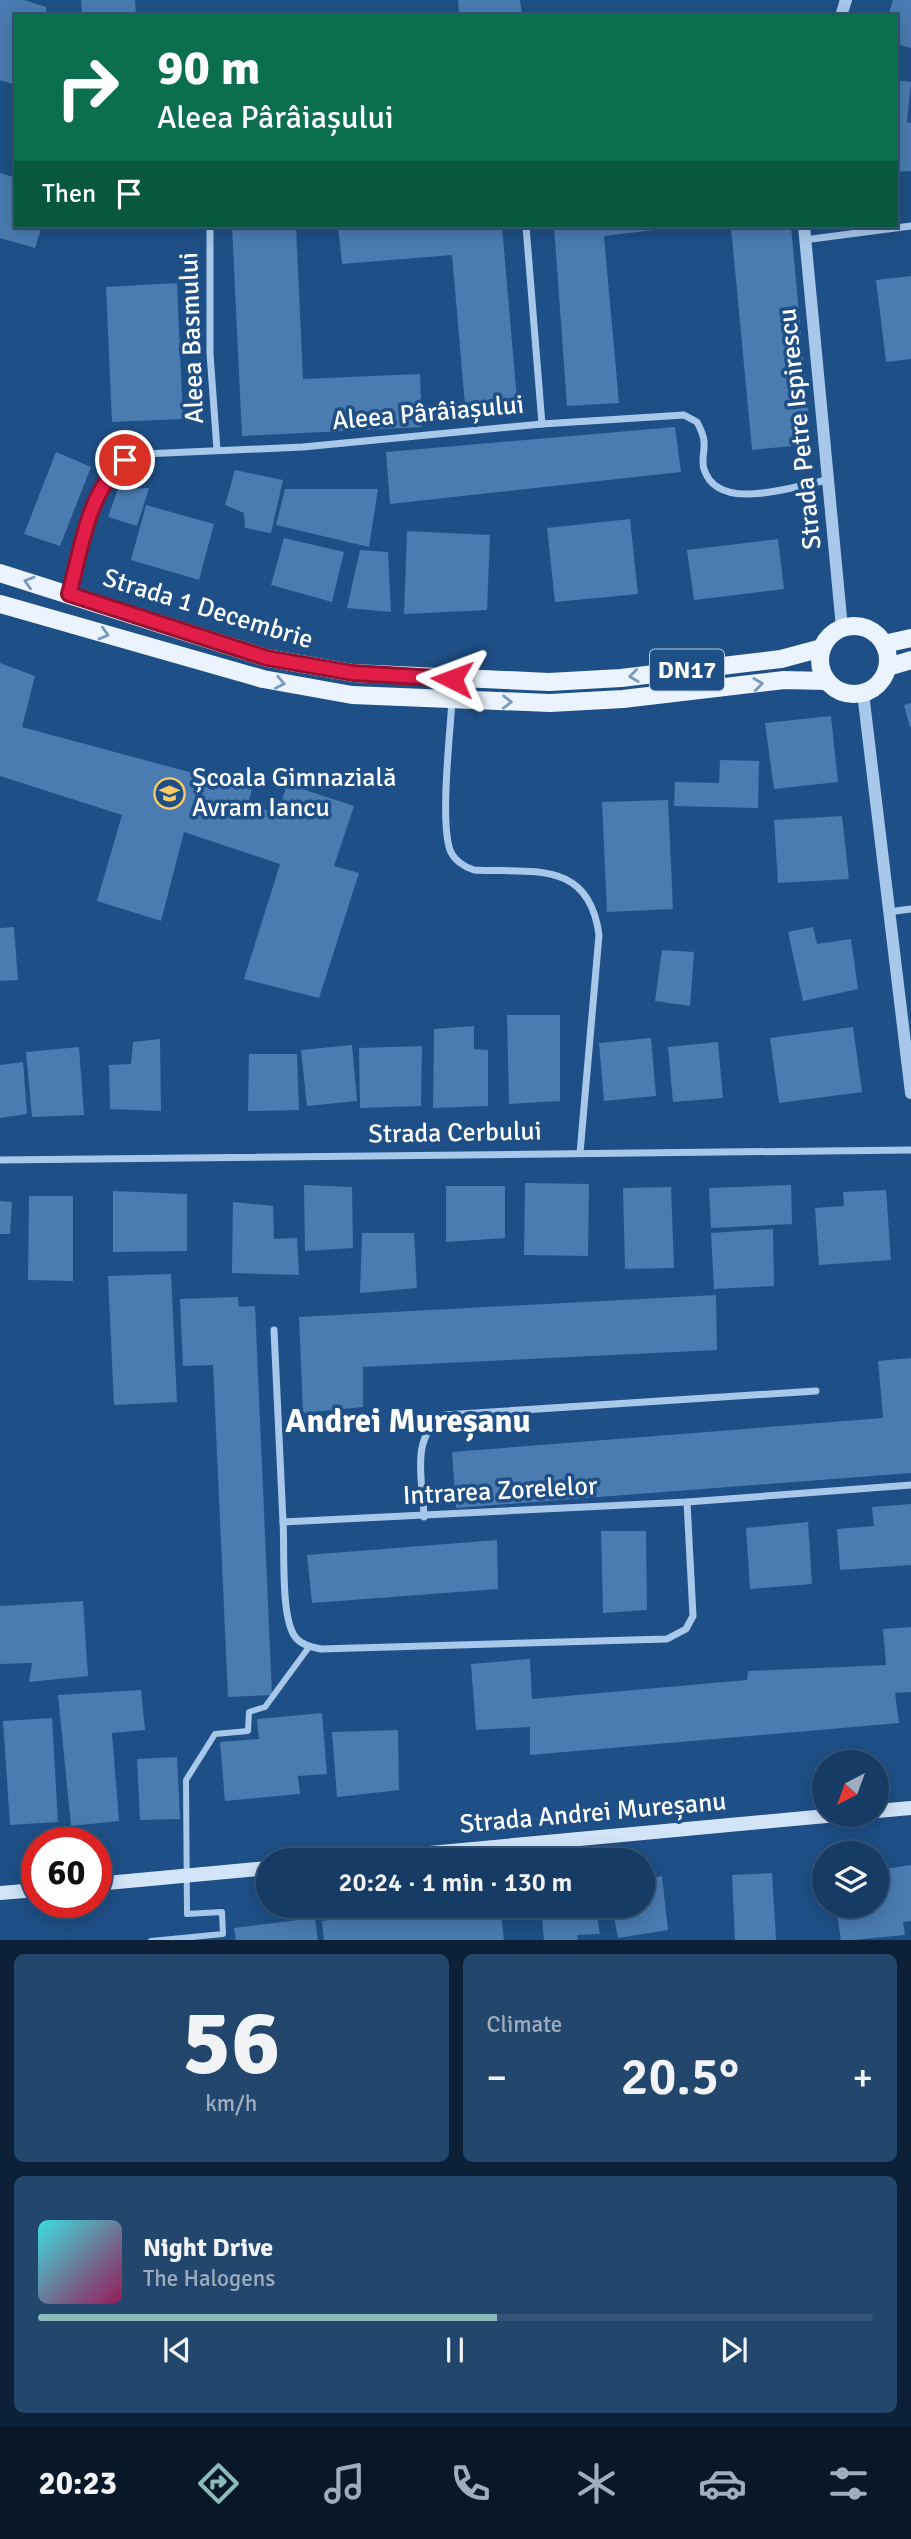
<!DOCTYPE html>
<html lang="en">
<head>
<meta charset="utf-8">
<style>
	:root { --surface:#163b64; --page:#23466d; --text:#f1f3f6; --muted:#9eadbf; --line:#355578; --accent:#8bbbb9 }
	body { margin:0; font-family:Signika,sans-serif; background:var(--page); color:var(--text); height:100vh; display:flex; flex-direction:column; font-size:26px; white-space:nowrap }
	* { box-sizing:border-box; margin:0 }
	p { font-size:23px; color:var(--muted) }
	.icon { flex:none; width:38px; height:38px; fill:none; stroke:currentColor; stroke-width:2; stroke-linecap:round; stroke-linejoin:round }
	.map { position:relative; height:1940px; overflow:hidden }
	.sheet { display:flex; flex-direction:column; gap:14px; padding:14px; background:#0c2037; flex:1 }
	.sheet>* { flex:none }
	.banner { position:absolute; left:14px; top:14px; width:884px; height:214px; border-radius:0px; box-shadow:0 4px 18px #0003,0 0 0 2px var(--line); background:#0b6e4f; color:#fff; overflow:hidden }
	.needle { width:46px; rotate:221deg }
	.tools { position:absolute; left:812px; top:1750px; display:grid; gap:14px }
	.tools a { display:grid; place-items:center; width:77px; height:77px; border-radius:50%; background:var(--surface); box-shadow:0 4px 18px #0003,0 0 0 2px var(--line); font-size:35px }
	.speed { position:absolute; left:21px; top:1827px; display:flex; gap:14px; font-size:35px; font-weight:700; text-align:center }
	.speed>* { display:grid; place-content:center; width:91px; height:91px; border-radius:50%; background:var(--surface); box-shadow:0 4px 18px #0003,0 0 0 2px var(--line); line-height:1 }
	.speed .limit { border:10px solid #d22; background:#fff; color:#111 }
	.pin { position:absolute; display:grid; place-items:center; width:60px; height:60px; color:#fff; margin:-30px; border:4px solid #fff; border-radius:50%; box-shadow:0 2px 7px #0007 }
	.me { position:absolute; width:77px; margin:-38px; rotate:273deg; stroke-linejoin:round; filter:drop-shadow(0 0 5px #0008) }
	.turn { display:flex; align-items:center; gap:24px; height:147px; padding:0 28px; font-size:32px }
	.turn .icon { width:91px; height:91px; stroke-width:2.5 }
	.turn b { display:block; font-size:49px; line-height:60px }
	.then { display:flex; align-items:center; height:66px; padding:0 28px; background:#0003; gap:14px; font-size:26px }
	.big { font-size:52px; font-weight:600; line-height:1.1 }
	.sheet .widget { flex:1; display:flex; flex-direction:column; justify-content:center; gap:10px; min-width:0; padding:0 24px; border-radius:10px; background:var(--page) }
	.sheet .dial { align-items:center; gap:0 }
	.dial b { font-size:91px; line-height:1 }
	.song { display:flex; align-items:center; gap:21px }
	.cover { width:84px; height:84px; border-radius:10px; background:linear-gradient(135deg,hsl(180 70% 55%),hsl(330 70% 35%)) }
	.played { height:7px; border-radius:4px; background:linear-gradient(90deg,var(--accent) 55%,var(--line) 55%) }
	.keys { display:flex; justify-content:space-around; direction:ltr }
	.heat { display:flex; justify-content:space-between; align-items:center; font-size:38px; direction:ltr }
	.sheet .tiles { flex:1; display:grid; gap:14px; grid-template-columns:1fr 1fr }
	.widget:last-child { grid-column:span 2 }
	.trip { position:absolute; left:256px; top:1848px; width:399px; height:70px; border-radius:35px; background:var(--surface); box-shadow:0 4px 18px #0003,0 0 0 2px var(--line); font-weight:600; line-height:70px; text-align:center }
	.tabs { display:flex; height:112px; justify-content:space-around; align-items:center; background:#091828; color:var(--muted) }
	.tabs .icon { width:49px; height:49px }
	.tabs .active { color:var(--accent) }
	.tabs b { font-size:32px; color:var(--text) }
	.map>svg:first-child { display:block }
	.building { fill:#4a7bb1 }
	.lines { fill:none; stroke-linecap:round; stroke-linejoin:round }
	.pedestrian { stroke:#a7c8ea; stroke-width:6 }
	.minor { stroke:#a7c8ea; stroke-width:7 }
	.tertiary { stroke:#a7c8ea; stroke-width:12 }
	.secondary { stroke:#d2e4f8; stroke-width:14 }
	.primary { stroke:#ebf3fe; stroke-width:18 }
	.oneway { stroke:#7a99bc }
	.route-casing { stroke:#92132f; stroke-width:18 }
	.route { stroke:#e11d48; stroke-width:12 }
	.labels { text-anchor:middle; dominant-baseline:central; stroke-width:7; stroke-linejoin:round; paint-order:stroke }
	.shield { fill:#1e4f86; stroke:#bccadb; stroke-width:2 }
	.shield-label { font-size:24px; font-weight:bold; fill:#fff }
	.street-label { font-size:26px; fill:#fff; stroke:#1e4f86 }
	.poi-label { font-size:26px; fill:#fff; stroke:#1e4f86; text-anchor:start }
	.district-label { font-size:33px; font-weight:bold; fill:#fff; stroke:#1e4f86 }
</style>
</head>
<body>
<div class="map">
<svg width="911" height="1941" viewBox="0 0 911 1941">
	<rect width="100%" height="100%" fill="#1e4f86"/>
	<g class="building">
		<path d="M 0,0 L 24,0 L 46,7 L 47,16 L 16,16 L 16,85 L 0,80 Z"/>
		<path d="M 81,0 L 135,0 L 136,16 L 82,16 Z"/>
		<path d="M 458,0 L 520,0 L 522,16 L 459,16 Z"/>
		<path d="M 893,0 L 911,0 L 911,48 L 896,44 L 896,16 L 888,16 Z"/>
		<path d="M 896,80 L 911,82 L 907,122 L 911,123 L 911,171 L 896,172 Z"/>
		<path d="M 0,173 L 16,178 L 16,226 L 42,226 L 35,248 L 0,238 Z"/>
		<path d="M 232,226 L 296,226 L 303,379 L 420,374 L 422,427 L 242,436 Z"/>
		<path d="M 338,226 L 502,226 L 518,412 L 466,416 L 452,255 L 342,264 Z"/>
		<path d="M 554,226 L 688,226 L 604,236 L 619,403 L 567,406 Z"/>
		<path d="M 791,226 L 811,444 L 752,450 L 731,227 Z"/>
		<path d="M 911,276 L 911,359 L 886,362 L 876,280 Z"/>
		<path d="M 177,283 L 183,419 L 112,422 L 106,287 Z"/>
		<path d="M 675,427 L 681,472 L 390,504 L 386,452 Z"/>
		<path d="M 56,452 L 91,467 L 60,546 L 24,534 Z"/>
		<path d="M 235,470 L 283,480 L 271,533 L 245,528 L 244,513 L 225,505 Z"/>
		<path d="M 149,488 L 137,526 L 108,517 L 118,489 Z"/>
		<path d="M 285,489 L 378,489 L 369,547 L 276,525 Z"/>
		<path d="M 146,505 L 214,524 L 199,580 L 131,560 Z"/>
		<path d="M 630,519 L 638,594 L 555,602 L 547,528 Z"/>
		<path d="M 407,531 L 490,535 L 487,610 L 404,614 Z"/>
		<path d="M 284,538 L 344,552 L 332,602 L 271,585 Z"/>
		<path d="M 778,539 L 784,589 L 694,600 L 687,550 Z"/>
		<path d="M 360,550 L 388,552 L 391,612 L 347,608 Z"/>
		<path d="M 0,663 L 35,676 L 22,727 L 252,789 L 248,805 L 278,813 L 287,784 L 354,806 L 334,866 L 359,873 L 319,998 L 244,979 L 280,864 L 184,832 L 161,921 L 97,901 L 122,815 L 0,776 Z"/>
		<path d="M 911,703 L 911,727 L 910,727 L 904,705 Z"/>
		<path d="M 831,716 L 838,782 L 774,789 L 765,723 Z"/>
		<path d="M 720,760 L 759,761 L 758,808 L 674,806 L 675,782 L 719,783 Z"/>
		<path d="M 668,800 L 673,909 L 607,912 L 602,802 Z"/>
		<path d="M 842,816 L 849,879 L 778,883 L 774,820 Z"/>
		<path d="M 14,927 L 18,980 L 0,981 L 0,928 Z"/>
		<path d="M 813,927 L 817,944 L 851,939 L 858,989 L 803,1001 L 788,932 Z"/>
		<path d="M 662,950 L 694,952 L 690,1006 L 655,1001 Z"/>
		<path d="M 507,1015 L 560,1015 L 560,1101 L 509,1104 Z"/>
		<path d="M 474,1026 L 474,1049 L 488,1050 L 488,1106 L 433,1108 L 434,1029 Z"/>
		<path d="M 853,1027 L 862,1092 L 779,1103 L 770,1038 Z"/>
		<path d="M 651,1038 L 656,1096 L 604,1101 L 599,1043 Z"/>
		<path d="M 160,1039 L 161,1111 L 110,1109 L 109,1065 L 131,1064 L 133,1042 Z"/>
		<path d="M 718,1042 L 723,1098 L 673,1102 L 668,1047 Z"/>
		<path d="M 352,1045 L 357,1101 L 307,1106 L 301,1050 Z"/>
		<path d="M 422,1046 L 421,1106 L 360,1108 L 359,1048 Z"/>
		<path d="M 79,1047 L 84,1115 L 32,1117 L 26,1052 Z"/>
		<path d="M 249,1054 L 297,1054 L 299,1110 L 248,1111 Z"/>
		<path d="M 23,1062 L 27,1114 L 0,1118 L 0,1065 Z"/>
		<path d="M 525,1183 L 589,1184 L 588,1256 L 524,1255 Z"/>
		<path d="M 304,1185 L 352,1187 L 353,1248 L 305,1251 Z"/>
		<path d="M 791,1185 L 792,1224 L 711,1228 L 709,1188 Z"/>
		<path d="M 446,1186 L 505,1186 L 505,1238 L 446,1242 Z"/>
		<path d="M 671,1187 L 674,1268 L 625,1269 L 623,1188 Z"/>
		<path d="M 886,1190 L 891,1260 L 819,1265 L 815,1208 L 844,1206 L 843,1192 Z"/>
		<path d="M 113,1191 L 187,1194 L 187,1251 L 113,1252 Z"/>
		<path d="M 29,1196 L 73,1196 L 73,1281 L 28,1280 Z"/>
		<path d="M 0,1201 L 12,1202 L 10,1234 L 0,1234 Z"/>
		<path d="M 233,1202 L 273,1206 L 274,1239 L 297,1238 L 299,1275 L 232,1273 Z"/>
		<path d="M 773,1229 L 774,1286 L 714,1289 L 711,1233 Z"/>
		<path d="M 362,1233 L 414,1233 L 417,1288 L 360,1293 Z"/>
		<path d="M 171,1274 L 177,1402 L 114,1405 L 108,1276 Z"/>
		<path d="M 716,1295 L 717,1350 L 363,1367 L 363,1407 L 303,1413 L 299,1317 Z"/>
		<path d="M 238,1297 L 239,1307 L 255,1306 L 272,1695 L 228,1697 L 213,1365 L 183,1366 L 180,1299 Z"/>
		<path d="M 911,1358 L 911,1473 L 456,1508 L 452,1452 L 883,1418 L 878,1361 Z"/>
		<path d="M 911,1504 L 911,1565 L 840,1570 L 837,1529 L 874,1526 L 872,1507 Z"/>
		<path d="M 808,1522 L 812,1584 L 750,1589 L 746,1528 Z"/>
		<path d="M 601,1531 L 646,1531 L 647,1610 L 603,1613 Z"/>
		<path d="M 497,1540 L 498,1589 L 312,1603 L 307,1555 Z"/>
		<path d="M 83,1601 L 88,1676 L 29,1682 L 32,1663 L 0,1664 L 0,1606 Z"/>
		<path d="M 911,1627 L 911,1692 L 895,1693 L 899,1723 L 530,1755 L 530,1727 L 476,1730 L 471,1664 L 530,1659 L 532,1699 L 747,1680 L 748,1671 L 886,1665 L 883,1629 Z"/>
		<path d="M 141,1690 L 145,1730 L 112,1733 L 119,1821 L 71,1826 L 58,1695 Z"/>
		<path d="M 322,1713 L 327,1774 L 298,1776 L 300,1794 L 225,1801 L 220,1742 L 259,1739 L 257,1719 Z"/>
		<path d="M 52,1718 L 58,1822 L 10,1825 L 3,1721 Z"/>
		<path d="M 398,1730 L 399,1790 L 337,1797 L 332,1732 Z"/>
		<path d="M 177,1757 L 180,1819 L 140,1820 L 137,1759 Z"/>
		<path d="M 911,1865 L 911,1921 L 903,1922 L 905,1935 L 841,1941 L 836,1906 L 877,1906 L 877,1870 Z"/>
		<path d="M 772,1873 L 776,1941 L 735,1941 L 732,1875 Z"/>
		<path d="M 662,1876 L 668,1930 L 618,1938 L 612,1906 L 642,1906 L 642,1880 Z"/>
		<path d="M 458,1906 L 476,1906 L 477,1916 L 501,1913 L 504,1941 L 324,1941 L 322,1921 Z"/>
		<path d="M 541,1906 L 595,1906 L 600,1934 L 577,1935 L 578,1941 L 544,1941 Z"/>
		<path d="M 315,1918 L 318,1941 L 236,1941 L 234,1928 Z"/>
	</g>
	<g class="lines">
		<path class="pedestrian" d="M 151,1941 L 223,1934 L 222,1912 L 187,1914 L 186,1780 L 215,1734 L 248,1731 L 249,1712 L 265,1707 L 309,1647"/>
		<g class="minor">
			<path d="M 210,226 L 210,354 L 217,450"/>
			<path d="M 526,226 L 542,424"/>
			<path d="M 804,240 L 911,226"/>
			<path d="M 70,594 C 83,544 87,473 143,454 L 303,447 L 542,424 L 684,415 L 697,422 C 700,428 704,435 704,442 C 705,451 701,461 704,469 C 718,514 793,486 827,480"/>
			<path d="M 452,701 C 450,734 440,821 450,850 C 454,860 464,867 474,870 C 532,873 589,859 599,935 L 580,1153"/>
			<path d="M 888,912 L 911,909"/>
			<path d="M 0,1160 L 911,1150"/>
			<path d="M 274,1330 L 283,1522 L 687,1502 L 911,1485"/>
			<path d="M 424,1517 C 423,1480 409,1438 444,1415 L 816,1391"/>
			<path d="M 283,1522 C 285,1549 280,1619 296,1638 C 302,1645 311,1647 321,1649 L 667,1639 L 686,1629 L 693,1616 L 687,1502"/>
		</g>
		<g class="tertiary">
			<path d="M 841,16 L 846,0"/>
			<path d="M 804,226 L 842,628"/>
			<path d="M 863,693 L 911,1093"/>
		</g>
		<g class="secondary">
			<path d="M 877,1811 L 911,1808"/>
			<path d="M 354,1860 L 837,1815"/>
			<path d="M 96,1884 L 268,1868"/>
			<path d="M 0,1893 L 37,1890"/>
		</g>
		<g class="primary">
			<path d="M 0,573 L 267,658 L 353,673 L 549,682 L 621,678 L 781,659 L 822,648"/>
			<path d="M 0,604 L 263,679 L 352,695 L 550,703 L 623,699 L 784,680 L 827,681"/>
			<circle cx="854" cy="660" r="34"/>
			<path d="M 884,644 L 911,638"/>
			<path d="M 888,667 L 911,660"/>
		</g>
	</g>
	<defs><path id="oneway-chevron" d="M-2-3.5L2.5 0L-2 3.5" fill="none" stroke-width="1.6" stroke-linecap="round" stroke-linejoin="round" transform="scale(1.75)"/></defs>
	<g class="oneway">
		<use href="#oneway-chevron" transform="translate(29 582) rotate(-163)"/>
		<use href="#oneway-chevron" transform="translate(104 634) rotate(16)"/>
		<use href="#oneway-chevron" transform="translate(634 676) rotate(173)"/>
		<use href="#oneway-chevron" transform="translate(280 683) rotate(11)"/>
		<use href="#oneway-chevron" transform="translate(758 684) rotate(-7)"/>
		<use href="#oneway-chevron" transform="translate(507 702) rotate(1)"/>
	</g>
	<g class="lines">
		<defs>
			<path id="route" d="M 125,460 C 87,493 82,547 69,594 L 267,658 L 353,673 L 452,679"/>
		</defs>
		<use href="#route" class="route-casing"/>
		<use href="#route" class="route"/>
	</g>
	<defs>
		<symbol id="school-ring" viewBox="-11 -11 22 22"><circle r="9.5" fill="#1e4f86" stroke="#f9ca66" stroke-width="1.5"/><path d="M0-5L7-2L0 1L-7-2ZM-4 1L0 2.5L4 1V4Q0 6-4 4Z" fill="#f9ca66"/></symbol>
	</defs>
	<g fill-rule="evenodd">
		<use href="#school-ring" x="152" y="776" width="35" height="35"/>
	</g>
	<g class="labels">
		<rect class="shield" x="650" y="649.5" width="74" height="41" rx="5"/>
		<g class="shield-label">
			<text x="687" y="670">DN17</text>
		</g>
		<g class="street-label">
			<text transform="translate(192 338) rotate(-92)">Aleea Basmului</text>
			<text transform="translate(428 413) rotate(-5)">Aleea Pârâiașului</text>
			<text transform="translate(800 429) rotate(-96)">Strada Petre Ispirescu</text>
			<text transform="translate(208 609) rotate(17)">Strada 1 Decembrie</text>
			<text transform="translate(455 1133) rotate(-1)">Strada Cerbului</text>
			<text transform="translate(500 1491) rotate(-3)">Intrarea Zorelelor</text>
			<text transform="translate(593 1813) rotate(-5)">Strada Andrei Mureșanu</text>
		</g>
		<g class="poi-label">
			<text x="192" y="778">Școala Gimnazială<tspan x="192" dy="30">Avram Iancu</tspan></text>
		</g>
		<g class="district-label">
			<text x="408" y="1421">Andrei Mureșanu</text>
		</g>
	</g>
</svg>
<div class="tools">
<a><svg class="needle" viewBox="-14 -14 28 28"><path d="M0-13l5 13h-10z" fill="#e53935"/><path d="M0 13l5-13h-10z" fill="#9eadbf"/></svg></a>
<a><svg class="icon" aria-label="layers" viewBox="0 0 24 24"><path d="M12 4l9 5-9 5-9-5zM3 14l9 5 9-5"/></svg></a>
</div>
<div class="speed"><div class="limit">60</div></div>
<div class="pin" style="left:125px;top:460px;background:#d93025"><svg class="icon" aria-label="arrive" viewBox="0 0 24 24"><path d="M6 21V4h12l-3 4 3 4H6"/></svg></div>
<svg class="me" style="left:452px;top:679px" viewBox="-20 -20 40 40"><path d="M0-17L14 15 0 8-14 15z" fill="#e11d48" stroke="#fff" stroke-width="4"/></svg>
<div class="trip">20:24 · 1 min · 130 m</div>
<div class="banner">
<div class="turn"><svg class="icon" aria-label="right" viewBox="0 0 24 24"><path d="M7 20v-9h11M14 6l5 5-5 5"/></svg><div><b>90 m</b>Aleea Pârâiașului</div></div>
<div class="then">Then<svg class="icon" aria-label="arrive" viewBox="0 0 24 24"><path d="M6 21V4h12l-3 4 3 4H6"/></svg></div>
</div>
</div>
<section class="sheet">
<div class="tiles">
<div class="widget dial"><b>56</b><p>km/h</p></div>
<div class="widget"><p>Climate</p>
<div class="heat"><a>−</a><b class="big">20.5°</b><a>+</a></div>
</div>
<div class="widget">
<div class="song"><i class="cover"></i><div><b>Night Drive</b><p>The Halogens</p></div></div>
<div class="played"></div>
<div class="keys"><svg class="icon" aria-label="previous" viewBox="0 0 24 24"><path d="M18 5L8 12l10 7zM5 5v14"/></svg><svg class="icon" aria-label="pause" viewBox="0 0 24 24"><path d="M8 5v14M16 5v14"/></svg><svg class="icon" aria-label="next" viewBox="0 0 24 24"><path d="M6 5l10 7-10 7zM19 5v14"/></svg></div>
</div>
</div>
</section>
<nav class="tabs">
<b>20:23</b>
<svg class="icon active" aria-label="directions" viewBox="0 0 24 24"><path d="M12 3l9 9-9 9-9-9zM9 14v-3h6M13 9l2 2-2 2"/></svg>
<svg class="icon" aria-label="music" viewBox="0 0 24 24"><path d="M9 18V5l10-2v13"/><circle cx="6" cy="18" r="3"/><circle cx="16" cy="16" r="3"/></svg>
<svg class="icon" aria-label="phone" viewBox="0 0 24 24"><path d="M5 4h4l2 5-3 2q2 4 5 5l2-3 5 2v4C11 20 4 13 5 4z"/></svg>
<svg class="icon" aria-label="climate" viewBox="0 0 24 24"><path d="M12 3v18M4 7l16 10M4 17L20 7"/></svg>
<svg class="icon" aria-label="car" viewBox="0 0 24 24"><path d="M5 17H2v-5l4-1 3-4h7l3 4 3 1v5h-3M9 17h6M6 11h13"/><circle cx="7" cy="17" r="2"/><circle cx="17" cy="17" r="2"/></svg>
<svg class="icon" aria-label="filters" viewBox="0 0 24 24"><path d="M4 7h16M4 17h16"/><circle cx="9" cy="7" r="2"/><circle cx="15" cy="17" r="2"/></svg>
</nav>
</body>
</html>
